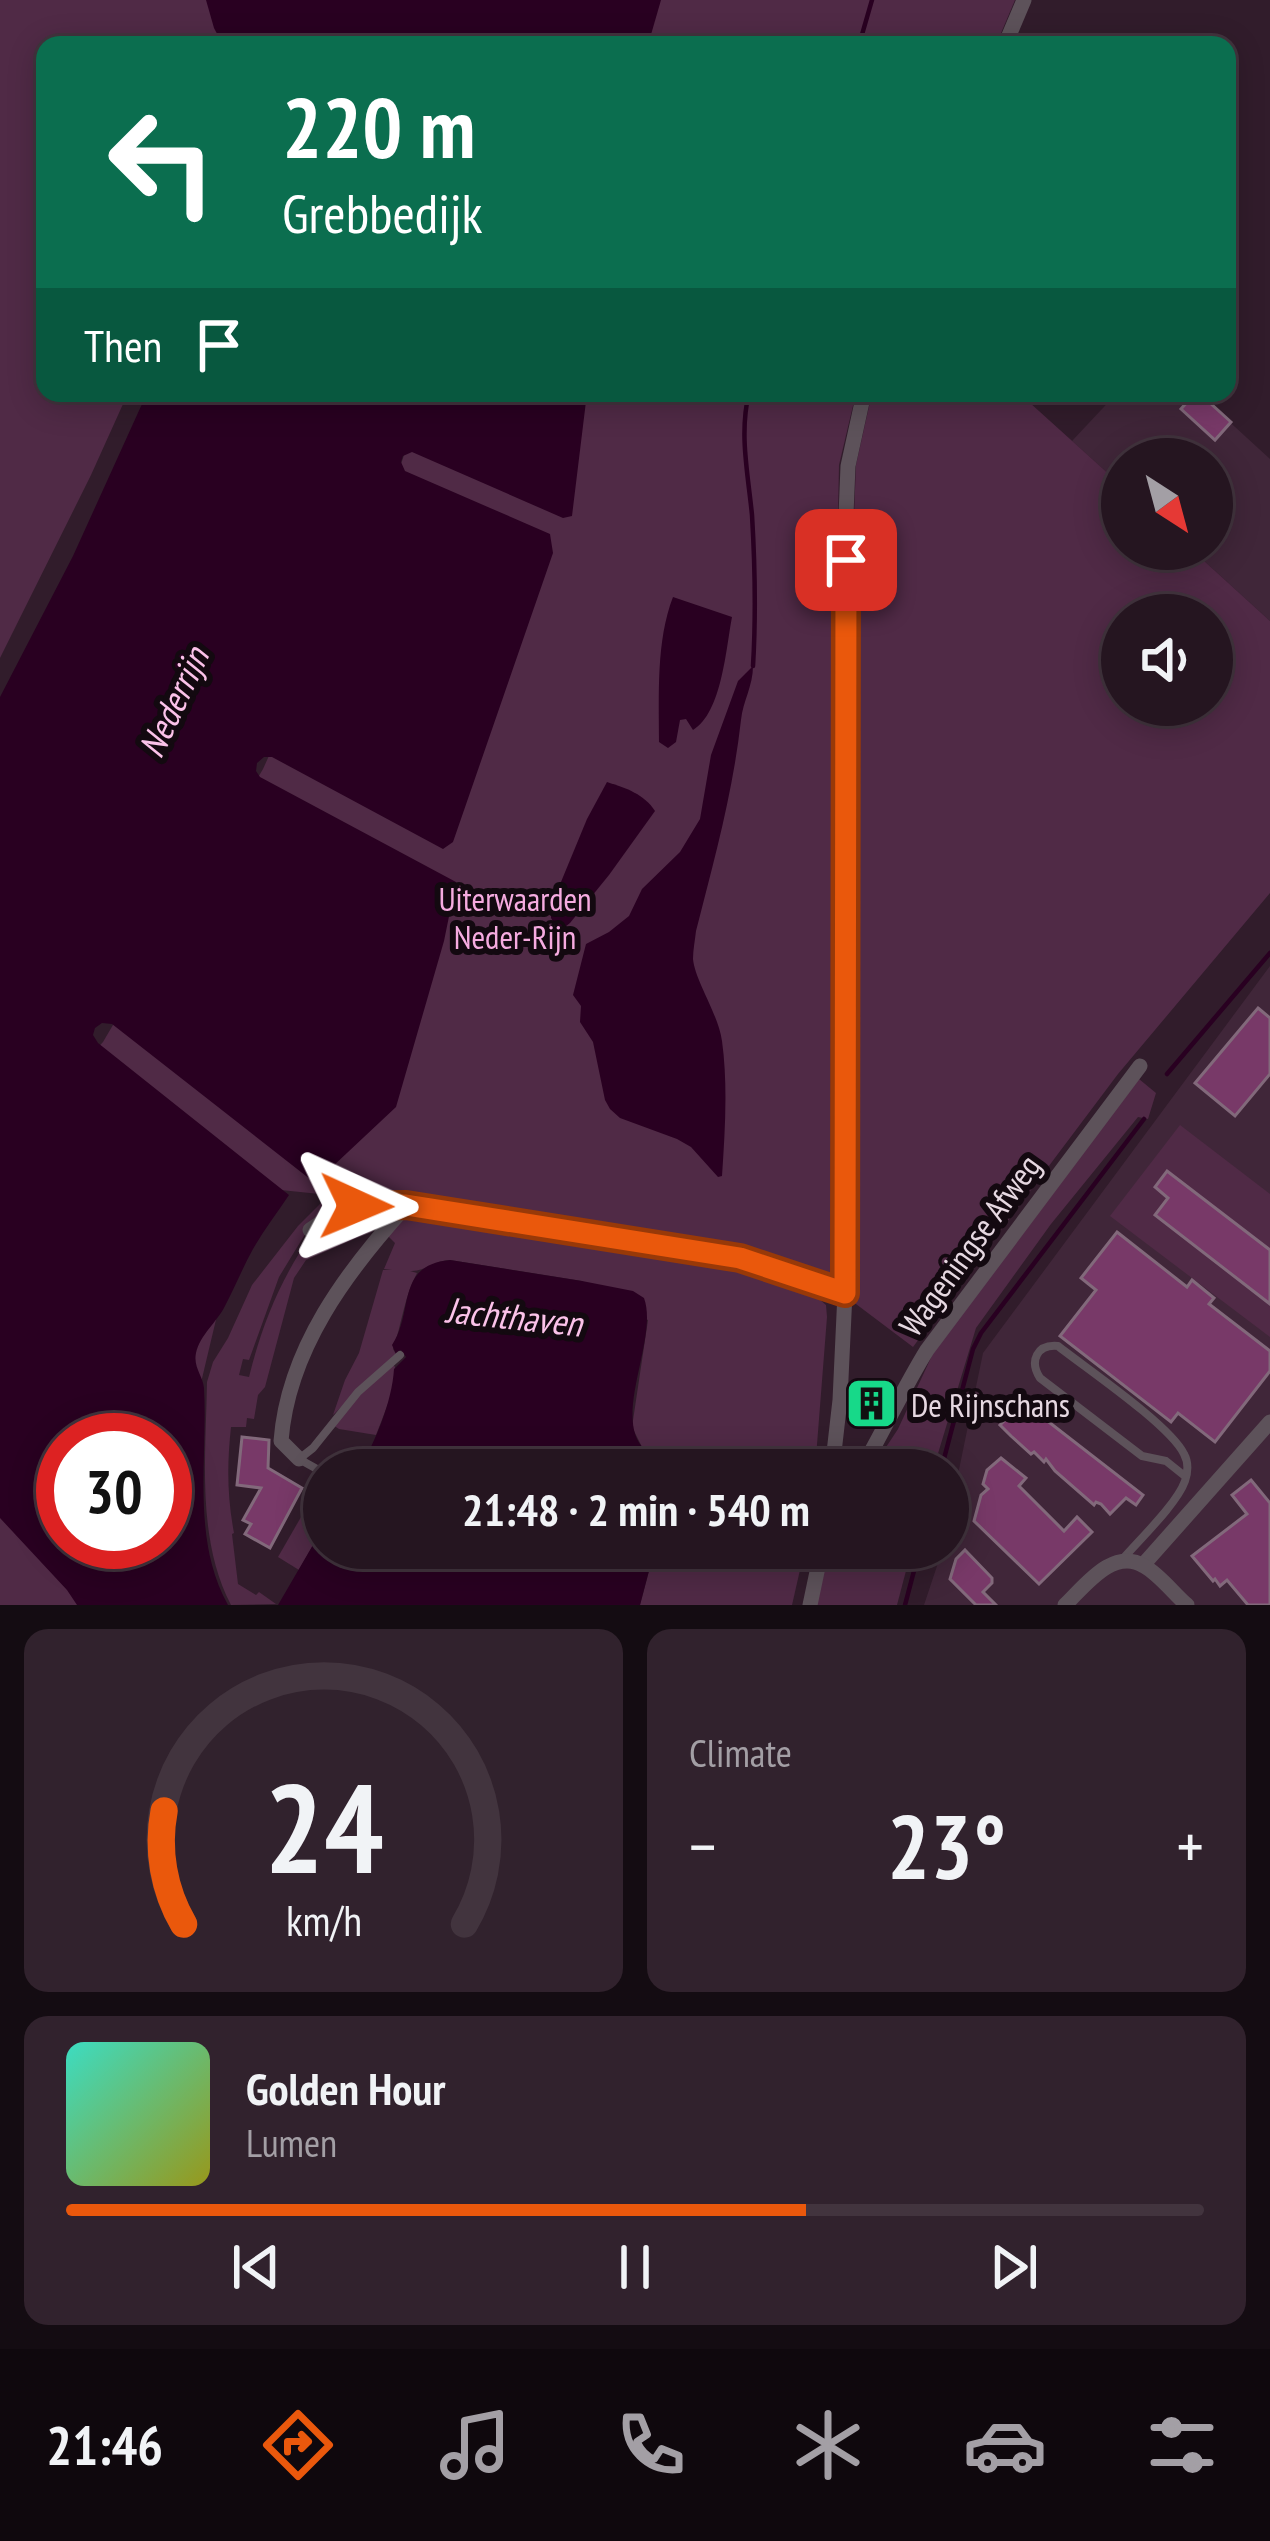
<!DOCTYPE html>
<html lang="en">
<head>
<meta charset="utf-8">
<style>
	:root { --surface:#251520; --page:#31222d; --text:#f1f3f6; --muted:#a39fa5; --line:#42343e; --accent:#ea580c }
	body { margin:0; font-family:"PT Sans Narrow",sans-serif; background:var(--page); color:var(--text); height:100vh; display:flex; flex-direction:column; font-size:45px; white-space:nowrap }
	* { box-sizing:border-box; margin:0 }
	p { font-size:39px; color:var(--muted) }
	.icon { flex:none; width:66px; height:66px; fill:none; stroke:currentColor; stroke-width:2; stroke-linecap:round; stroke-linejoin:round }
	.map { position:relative; height:1605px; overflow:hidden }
	.drawer { display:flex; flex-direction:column; gap:24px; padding:24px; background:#140c12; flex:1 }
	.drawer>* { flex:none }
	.banner { position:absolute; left:36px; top:36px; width:1200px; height:366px; border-radius:24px; box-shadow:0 6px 30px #0003,0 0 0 3px var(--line); background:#0b6e4f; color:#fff; overflow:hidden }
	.needle { width:78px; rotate:144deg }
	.buttons { position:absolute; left:1101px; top:438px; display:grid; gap:24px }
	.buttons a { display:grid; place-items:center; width:132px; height:132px; border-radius:50%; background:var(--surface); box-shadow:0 6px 30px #0003,0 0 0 3px var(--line); font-size:60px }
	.speed { position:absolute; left:36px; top:1413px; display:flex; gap:24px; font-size:60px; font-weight:700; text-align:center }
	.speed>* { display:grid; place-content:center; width:156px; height:156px; border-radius:50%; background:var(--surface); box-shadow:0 6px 30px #0003,0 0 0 3px var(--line); line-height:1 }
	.speed .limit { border:18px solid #d22; background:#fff; color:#111 }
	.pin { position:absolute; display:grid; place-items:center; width:102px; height:102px; color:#fff; margin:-51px; border-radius:24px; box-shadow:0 6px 18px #0006 }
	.me { position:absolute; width:132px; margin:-66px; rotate:91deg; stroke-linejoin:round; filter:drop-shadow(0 0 9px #0008) }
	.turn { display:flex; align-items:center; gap:42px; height:252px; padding:0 48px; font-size:54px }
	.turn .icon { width:156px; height:156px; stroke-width:2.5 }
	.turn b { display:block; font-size:84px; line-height:102px }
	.then { display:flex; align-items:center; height:114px; padding:0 48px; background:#0003; gap:24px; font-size:45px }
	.big { font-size:90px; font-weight:700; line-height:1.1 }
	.drawer .tile { flex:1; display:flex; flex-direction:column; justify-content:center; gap:18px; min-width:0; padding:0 42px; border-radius:24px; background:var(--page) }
	.drawer .dial { align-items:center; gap:0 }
	.dial svg { height:312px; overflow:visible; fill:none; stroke:var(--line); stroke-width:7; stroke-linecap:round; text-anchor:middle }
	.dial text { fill:var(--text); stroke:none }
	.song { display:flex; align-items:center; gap:36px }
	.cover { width:144px; height:144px; border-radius:18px; background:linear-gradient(135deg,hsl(170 70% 55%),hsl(60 70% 35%)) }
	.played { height:12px; border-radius:6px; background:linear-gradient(90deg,var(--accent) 65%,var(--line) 65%) }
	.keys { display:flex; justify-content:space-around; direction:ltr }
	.heat { display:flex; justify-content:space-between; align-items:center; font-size:66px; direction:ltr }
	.drawer .tiles { flex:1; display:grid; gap:24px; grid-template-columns:1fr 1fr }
	.tile:last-child { grid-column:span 2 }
	.trip { position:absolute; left:303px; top:1449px; width:666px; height:120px; border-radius:60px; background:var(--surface); box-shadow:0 6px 30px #0003,0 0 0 3px var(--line); font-weight:700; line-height:120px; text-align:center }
	.dock { display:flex; height:192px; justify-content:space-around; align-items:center; background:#0f080d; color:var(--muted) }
	.dock .icon { width:84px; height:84px }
	.dock .current { color:var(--accent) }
	.dock b { font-size:54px; color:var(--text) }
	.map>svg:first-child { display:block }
	.built { fill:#402639 }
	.green { fill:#502a46; fill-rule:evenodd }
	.water { fill:#290021; fill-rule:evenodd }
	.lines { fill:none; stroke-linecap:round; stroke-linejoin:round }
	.stream { stroke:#290021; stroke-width:4.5 }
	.building { fill:#783968; stroke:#82697b; stroke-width:3 }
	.lane { stroke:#5d525a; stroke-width:8 }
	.street { stroke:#5d525a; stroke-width:15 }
	.route-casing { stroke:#983908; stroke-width:30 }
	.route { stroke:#ea580c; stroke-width:21 }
	.labels { text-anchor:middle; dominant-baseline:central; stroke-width:12; stroke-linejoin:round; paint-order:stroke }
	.park-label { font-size:33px; fill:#f6abe0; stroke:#130910 }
	.street-label { font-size:33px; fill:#e6d8e1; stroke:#130910 }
	.poi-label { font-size:33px; fill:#e6d8e1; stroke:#130910; text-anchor:start }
	.water-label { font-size:36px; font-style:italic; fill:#fbc2e9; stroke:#130910 }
</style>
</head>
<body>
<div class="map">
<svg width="1270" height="1605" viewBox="0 0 1270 1605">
	<rect width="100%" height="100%" fill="#311c2b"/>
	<g class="built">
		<path d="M 1117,393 L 1198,393 L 1270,459 L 1270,621 L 1191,549 L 1212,549 L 1212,459 L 1122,459 L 1122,486 L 1072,441 Z"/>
		<path d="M 1270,966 L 1270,1605 L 924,1605 L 943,1548 L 948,1548 L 948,1523 L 983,1353 Z"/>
	</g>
	<g class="green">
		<path d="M 0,0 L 247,0 L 239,45 L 45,45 L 45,393 L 128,393 L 91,475 L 0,658 Z"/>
		<path d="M 529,0 L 1015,0 L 996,45 L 522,45 Z"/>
		<path d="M 425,393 L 856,393 L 839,465 L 838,516 L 837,1117 L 833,1272 L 828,1280 L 797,1264 L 754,1250 L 415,1198 L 409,1201 L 377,1200 L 307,1231 L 279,1277 L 249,1360 L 243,1359 L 239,1375 L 249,1377 C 262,1324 281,1278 312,1234 L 316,1233 L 323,1241 L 345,1229 L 368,1222 L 373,1212 L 388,1210 L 390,1213 L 371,1232 L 306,1260 L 294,1278 L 265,1387 L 258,1395 L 254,1419 L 247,1418 L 246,1427 L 231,1427 C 227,1464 227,1496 234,1533 L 232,1534 L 238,1584 L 256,1595 L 259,1592 L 276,1604 L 231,1605 C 196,1538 206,1454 207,1382 L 213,1362 L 228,1338 L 252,1285 L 298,1226 L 329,1195 L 281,1190 L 219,1307 L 185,1450 L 181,1496 L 147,1605 L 0,1605 L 0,1154 L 103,1042 L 263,769 L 400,467 ZM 63,1440 L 165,1440 L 165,1542 L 63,1542 Z"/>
		<path d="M 872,393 L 1019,393 L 1122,486 L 1122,549 L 1191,549 L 1270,621 L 1270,893 L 1118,1074 L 913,1347 L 852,1301 L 854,516 L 856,465 ZM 1122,615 L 1212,615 L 1212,705 L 1122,705 Z"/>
		<path d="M 1139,1079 L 1156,1093 L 1148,1119 L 1138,1117 L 1051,1224 L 976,1328 L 933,1470 L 871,1470 L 898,1429 L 935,1349 Z"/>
		<path d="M 1180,1125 L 1270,1194 L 1270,1337 L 1110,1216 Z"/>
		<path d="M 416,1212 L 769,1273 L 803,1285 L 826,1305 L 827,1317 L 815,1470 L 678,1470 L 643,1449 L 632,1427 L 648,1320 L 582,1281 L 450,1260 C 435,1260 425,1272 410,1271 L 417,1273 C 404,1297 402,1324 393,1349 L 396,1354 L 333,1415 L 345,1380 L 359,1353 L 383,1270 L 392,1270 L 384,1269 L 395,1243 L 386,1234 L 406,1216 Z"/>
		<path d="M 393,1364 L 395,1367 L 393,1391 L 376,1435 L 339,1429 L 333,1425 L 361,1393 Z"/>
		<path d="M 324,1483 L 324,1526 L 299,1570 L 278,1557 L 320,1484 Z"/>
		<path d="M 655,1548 L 805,1548 L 792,1605 L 640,1605 Z"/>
		<path d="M 828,1548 L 912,1548 L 897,1605 L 816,1605 Z"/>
	</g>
	<g class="water">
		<path d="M 206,0 L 661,0 L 648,45 L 223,45 L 214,28 Z"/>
		<path d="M 147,393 L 587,393 L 572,516 L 563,518 L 412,452 L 403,456 L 401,462 L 405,471 L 550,534 L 553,553 L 453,842 L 443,849 L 272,757 L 264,757 L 257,763 L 256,771 L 260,777 L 456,882 L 444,941 L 396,1107 L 315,1183 L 112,1024 L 102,1023 L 95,1028 L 93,1035 L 98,1043 L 289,1195 C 277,1213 264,1230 253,1249 C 243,1267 235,1287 225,1306 C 217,1322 200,1335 196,1353 C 193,1367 203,1376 204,1388 C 208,1460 191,1538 228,1605 L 77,1605 L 67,1590 L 0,1518 L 0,697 L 73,556 ZM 165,1440 L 165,1542 L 63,1542 L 63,1440 Z"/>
		<path d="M 673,597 L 732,617 C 726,648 722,713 693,730 L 686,719 L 680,720 L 676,742 L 668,748 L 659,742 C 659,695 656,641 673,597 Z"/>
		<path d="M 753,666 C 753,686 743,701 741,720 C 733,792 714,861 696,931 C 695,940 693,950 693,959 C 695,981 718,1013 722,1041 C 728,1085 725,1132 722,1176 L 718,1177 L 691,1147 L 677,1139 L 620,1118 L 610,1109 L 605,1100 L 593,1042 L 580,1022 L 581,1006 L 573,995 L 586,944 L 609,932 L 629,916 L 642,889 L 680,852 L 700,819 L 711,755 L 738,681 Z"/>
		<path d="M 607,782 C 626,788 644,794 655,811 L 609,875 L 570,923 L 565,927 L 556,926 L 551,918 L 551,909 L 556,894 L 587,819 Z"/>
		<path d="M 450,1260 L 582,1281 L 633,1291 L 644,1298 C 659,1339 611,1418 645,1450 C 654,1459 668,1464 678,1470 L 359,1470 C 375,1442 392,1402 394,1369 L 406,1357 L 401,1350 L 396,1354 L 392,1345 C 414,1313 395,1265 450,1260 Z"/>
		<path d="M 324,1526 L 324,1548 L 655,1548 L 640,1605 L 278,1605 Z"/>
	</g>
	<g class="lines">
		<g class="stream">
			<path d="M 859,45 L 872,0"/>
			<path d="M 749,393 C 739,433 748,474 752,515 C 755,565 756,616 753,666"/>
			<path d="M 1167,1074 L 1270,953"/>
			<path d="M 941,1470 L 973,1349 L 981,1333 L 1144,1119"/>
			<path d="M 905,1605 L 920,1548"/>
		</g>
	</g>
	<g class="building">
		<path d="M 1195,393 L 1199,393 L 1231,422 L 1215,440 L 1181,409 Z"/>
		<path d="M 1258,1008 L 1270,1018 L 1270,1074 L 1235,1116 L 1195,1083 Z"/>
		<path d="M 1167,1171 L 1270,1250 L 1270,1304 L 1155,1215 L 1168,1198 L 1155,1187 Z"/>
		<path d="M 1117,1232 L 1187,1287 L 1192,1280 L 1214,1298 L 1209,1304 L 1270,1351 L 1270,1371 L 1215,1442 L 1178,1413 L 1171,1422 L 1060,1336 L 1096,1290 L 1081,1278 Z"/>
		<path d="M 860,1388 L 887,1390 L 886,1398 L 874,1420 L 857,1419 Z"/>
		<path d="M 1023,1402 L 1143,1495 L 1136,1505 L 1126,1498 L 1110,1514 L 1101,1504 L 1096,1502 L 1094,1505 L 1055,1471 L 1046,1459 L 1044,1462 L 1034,1452 L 1031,1454 L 1011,1436 L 1000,1425 Z"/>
		<path d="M 242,1437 L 269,1440 L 268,1468 L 302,1488 L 270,1548 L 245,1534 L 251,1524 L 243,1520 L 261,1488 L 237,1485 Z"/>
		<path d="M 1001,1458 L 1026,1478 L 1019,1486 L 1064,1531 L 1077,1517 L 1092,1532 L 1039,1584 L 974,1521 L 981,1495 L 988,1489 L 983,1484 L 987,1470 Z"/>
		<path d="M 1251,1480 L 1270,1503 L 1270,1605 L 1248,1605 L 1227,1580 L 1220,1586 L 1215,1579 L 1213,1581 L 1192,1556 L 1247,1514 L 1232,1495 Z"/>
		<path d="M 965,1550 L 992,1578 L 992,1583 L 983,1592 L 996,1605 L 976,1605 L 950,1579 L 956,1559 Z"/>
	</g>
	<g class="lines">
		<g class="lane">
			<path d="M 324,1473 L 299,1459 L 313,1448 L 358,1392 L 400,1355"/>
			<path d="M 1121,1561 C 1138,1541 1177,1504 1185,1481 C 1188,1472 1189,1463 1184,1454 C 1170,1425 1087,1369 1058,1346 C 1037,1344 1029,1361 1040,1378 L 1142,1456 L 1166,1461 L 1186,1477"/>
		</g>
		<g class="street">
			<path d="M 1005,45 L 1024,0"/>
			<path d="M 310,1230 C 343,1205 366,1205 406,1206 L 741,1258 L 845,1293"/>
			<path d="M 299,1459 L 281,1441 C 288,1349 347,1271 406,1206"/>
			<path d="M 832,1470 L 840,1400 L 845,1293 L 846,515 L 848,466 L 864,393"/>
			<path d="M 861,1470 C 884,1430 903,1389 927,1350 L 1140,1066"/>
			<path d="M 1143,1565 L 1270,1422"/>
			<path d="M 810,1605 L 822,1548"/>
			<path d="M 1065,1605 C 1085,1586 1113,1547 1144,1566 C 1160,1575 1173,1593 1187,1605"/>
		</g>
	</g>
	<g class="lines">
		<defs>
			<path id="route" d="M 356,1206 L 406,1205 L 740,1258 L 845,1293 L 846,560"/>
		</defs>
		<use href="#route" class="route-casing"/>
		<use href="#route" class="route"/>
	</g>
	<defs>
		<symbol id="building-square" viewBox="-11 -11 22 22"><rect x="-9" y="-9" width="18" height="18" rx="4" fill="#17d989" stroke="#130910"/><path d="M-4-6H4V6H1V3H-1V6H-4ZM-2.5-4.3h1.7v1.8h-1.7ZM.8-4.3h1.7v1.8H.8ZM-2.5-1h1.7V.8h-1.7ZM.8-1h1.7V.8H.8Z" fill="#111"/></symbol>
	</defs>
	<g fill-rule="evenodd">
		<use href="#building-square" x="842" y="1374" width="59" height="59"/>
	</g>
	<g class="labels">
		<g class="park-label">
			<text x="515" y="898">Uiterwaarden<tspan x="515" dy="38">Neder-Rijn</tspan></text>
		</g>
		<g class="street-label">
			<text transform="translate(969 1245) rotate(-54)">Wageningse Afweg</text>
		</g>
		<g class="poi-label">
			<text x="911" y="1404">De Rijnschans</text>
		</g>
		<g class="water-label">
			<text transform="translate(173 702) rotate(-65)">Nederrijn</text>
			<text transform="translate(514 1316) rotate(6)">Jachthaven</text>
		</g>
	</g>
</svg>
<div class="buttons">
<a><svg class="needle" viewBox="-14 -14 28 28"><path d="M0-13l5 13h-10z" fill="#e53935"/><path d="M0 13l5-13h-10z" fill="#a39fa5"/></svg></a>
<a><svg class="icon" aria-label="sound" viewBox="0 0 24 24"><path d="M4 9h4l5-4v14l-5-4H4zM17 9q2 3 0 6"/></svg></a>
</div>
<div class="speed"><div class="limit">30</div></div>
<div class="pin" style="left:846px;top:560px;background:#d93025"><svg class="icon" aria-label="arrive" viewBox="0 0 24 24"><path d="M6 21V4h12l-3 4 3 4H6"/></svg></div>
<svg class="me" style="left:356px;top:1206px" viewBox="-20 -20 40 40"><path d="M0-17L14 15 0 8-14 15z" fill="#ea580c" stroke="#fff" stroke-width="4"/></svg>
<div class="trip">21:48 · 2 min · 540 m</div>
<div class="banner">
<div class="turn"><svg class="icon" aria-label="left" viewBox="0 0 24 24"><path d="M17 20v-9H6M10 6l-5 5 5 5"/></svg><div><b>220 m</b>Grebbedijk</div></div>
<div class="then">Then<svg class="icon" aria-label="arrive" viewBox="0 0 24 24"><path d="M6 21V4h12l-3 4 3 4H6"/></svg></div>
</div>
</div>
<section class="drawer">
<div class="tiles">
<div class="tile dial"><svg viewBox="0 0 100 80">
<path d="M14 69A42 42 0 1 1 86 69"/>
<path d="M14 69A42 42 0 0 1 9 40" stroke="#ea580c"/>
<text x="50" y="56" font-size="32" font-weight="700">24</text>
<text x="50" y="72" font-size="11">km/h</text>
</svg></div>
<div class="tile"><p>Climate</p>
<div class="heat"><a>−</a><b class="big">23°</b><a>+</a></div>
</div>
<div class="tile">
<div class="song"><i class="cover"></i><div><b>Golden Hour</b><p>Lumen</p></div></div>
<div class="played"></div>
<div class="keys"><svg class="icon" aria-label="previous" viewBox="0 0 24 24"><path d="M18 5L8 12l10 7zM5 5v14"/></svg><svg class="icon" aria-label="pause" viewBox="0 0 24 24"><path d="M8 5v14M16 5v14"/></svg><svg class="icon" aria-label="next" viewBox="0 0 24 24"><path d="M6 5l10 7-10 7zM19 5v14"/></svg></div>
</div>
</div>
</section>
<nav class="dock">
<b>21:46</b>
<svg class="icon current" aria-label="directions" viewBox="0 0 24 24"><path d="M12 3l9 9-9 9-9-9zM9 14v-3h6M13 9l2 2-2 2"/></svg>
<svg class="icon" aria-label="music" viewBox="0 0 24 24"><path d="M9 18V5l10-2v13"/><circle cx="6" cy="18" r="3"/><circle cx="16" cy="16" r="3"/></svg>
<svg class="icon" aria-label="phone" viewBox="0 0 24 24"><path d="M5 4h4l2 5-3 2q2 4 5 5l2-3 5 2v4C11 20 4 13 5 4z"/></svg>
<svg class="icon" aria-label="climate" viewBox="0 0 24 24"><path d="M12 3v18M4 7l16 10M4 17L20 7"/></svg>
<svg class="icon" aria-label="car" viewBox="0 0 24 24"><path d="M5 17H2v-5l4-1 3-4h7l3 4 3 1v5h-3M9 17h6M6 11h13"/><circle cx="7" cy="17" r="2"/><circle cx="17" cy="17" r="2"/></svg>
<svg class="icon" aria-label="filters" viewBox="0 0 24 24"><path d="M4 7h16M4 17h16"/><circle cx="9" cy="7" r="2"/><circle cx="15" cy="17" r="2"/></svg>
</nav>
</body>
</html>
